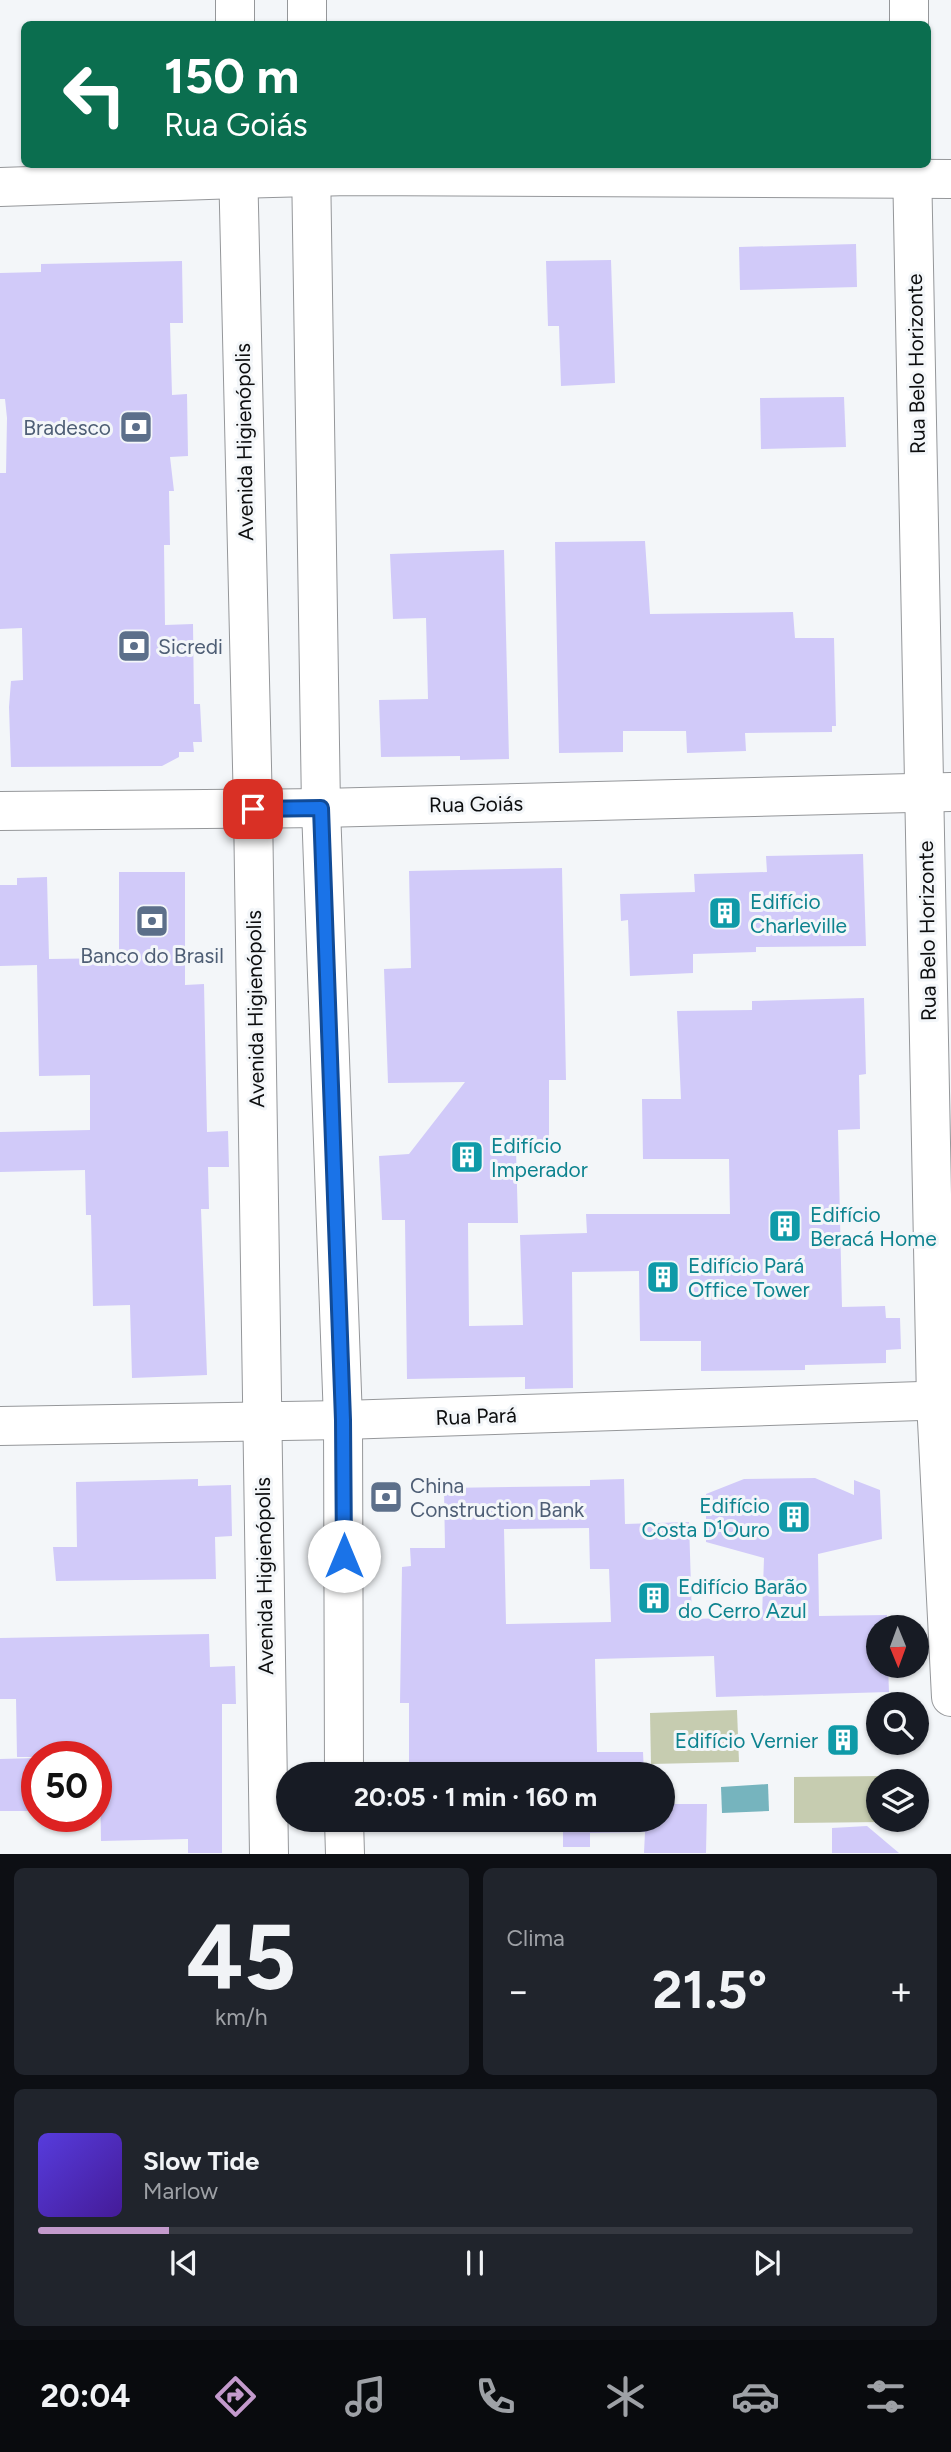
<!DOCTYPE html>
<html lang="pt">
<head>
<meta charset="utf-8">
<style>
	:root { --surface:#171b24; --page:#20242c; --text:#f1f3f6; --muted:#9ea1a6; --line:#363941; --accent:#c39acc }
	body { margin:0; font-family:Figtree,sans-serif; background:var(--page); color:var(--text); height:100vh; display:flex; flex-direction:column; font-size:26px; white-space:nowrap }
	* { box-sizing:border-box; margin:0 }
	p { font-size:23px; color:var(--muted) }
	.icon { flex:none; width:38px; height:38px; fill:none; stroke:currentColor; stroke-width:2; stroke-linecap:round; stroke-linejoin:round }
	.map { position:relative; height:1854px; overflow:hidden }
	.sheet { display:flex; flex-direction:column; gap:14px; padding:14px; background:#0d0f14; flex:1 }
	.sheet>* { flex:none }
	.guide { position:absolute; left:21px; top:21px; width:910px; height:147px; border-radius:10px; box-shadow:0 2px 5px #0004; background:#0b6e4f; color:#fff; overflow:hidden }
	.needle { width:46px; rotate:179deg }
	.buttons { position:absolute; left:866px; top:1615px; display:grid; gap:14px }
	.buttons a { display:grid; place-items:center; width:63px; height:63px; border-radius:50%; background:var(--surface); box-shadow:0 2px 5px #0004; font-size:35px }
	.speed { position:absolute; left:21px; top:1741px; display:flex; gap:14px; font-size:35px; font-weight:700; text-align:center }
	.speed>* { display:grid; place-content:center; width:91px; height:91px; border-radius:50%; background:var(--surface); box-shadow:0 2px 5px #0004; line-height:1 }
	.speed .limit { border:10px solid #d22; background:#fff; color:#111 }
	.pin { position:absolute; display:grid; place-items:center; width:60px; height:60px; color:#fff; margin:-30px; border-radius:14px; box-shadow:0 4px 10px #0006 }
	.me { position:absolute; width:77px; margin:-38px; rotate:0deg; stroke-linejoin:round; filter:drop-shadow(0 0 5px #0008) }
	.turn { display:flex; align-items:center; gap:24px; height:147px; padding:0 28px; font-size:32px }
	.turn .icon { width:91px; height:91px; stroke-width:2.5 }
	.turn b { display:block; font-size:49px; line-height:60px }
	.big { font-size:52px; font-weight:700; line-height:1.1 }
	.sheet .card { flex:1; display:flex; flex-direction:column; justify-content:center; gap:10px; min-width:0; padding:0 24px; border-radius:10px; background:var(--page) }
	.sheet .dial { align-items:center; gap:0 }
	.dial b { font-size:91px; line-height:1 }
	.song { display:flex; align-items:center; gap:21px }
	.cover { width:84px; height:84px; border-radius:10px; background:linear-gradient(135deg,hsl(250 70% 55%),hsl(260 70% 35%)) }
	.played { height:7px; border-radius:4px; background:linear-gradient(90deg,var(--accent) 15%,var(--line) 15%) }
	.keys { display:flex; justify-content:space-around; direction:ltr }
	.heat { display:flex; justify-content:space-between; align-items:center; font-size:38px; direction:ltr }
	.sheet .tiles { flex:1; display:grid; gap:14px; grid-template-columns:1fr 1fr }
	.card:last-child { grid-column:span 2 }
	.trip { position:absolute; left:276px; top:1762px; width:399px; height:70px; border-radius:35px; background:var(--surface); box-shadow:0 2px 5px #0004; font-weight:700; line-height:70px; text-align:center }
	.dock { display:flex; height:112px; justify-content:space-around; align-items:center; background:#090b0e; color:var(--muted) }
	.dock .icon { width:49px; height:49px }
	.dock .selected { color:var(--accent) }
	.dock b { font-size:32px; color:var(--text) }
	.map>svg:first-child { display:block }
	.green { fill:#c6ccb0 }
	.water { fill:#76b4be }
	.building { fill:#d1caf9; fill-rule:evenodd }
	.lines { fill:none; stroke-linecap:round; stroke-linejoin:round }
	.minor-casing { stroke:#95979a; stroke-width:40 }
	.tertiary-casing { stroke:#95979a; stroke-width:40 }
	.secondary-casing { stroke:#95979a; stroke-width:40 }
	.minor { stroke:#fff; stroke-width:38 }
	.tertiary { stroke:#fff; stroke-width:38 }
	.secondary { stroke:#fff; stroke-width:38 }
	.route-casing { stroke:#114b97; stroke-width:18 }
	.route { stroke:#1a73e8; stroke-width:12 }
	.labels { text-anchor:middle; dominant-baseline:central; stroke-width:6; stroke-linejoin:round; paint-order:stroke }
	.street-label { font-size:21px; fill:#0c0d0e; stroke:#f3f6f9 }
	.service-label { font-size:21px; fill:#4e5e75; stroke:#f3f6f9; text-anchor:start }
	.culture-label { font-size:21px; fill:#0d838f; stroke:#f3f6f9; text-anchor:start }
</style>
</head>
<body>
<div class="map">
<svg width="951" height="1854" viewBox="0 0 951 1854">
	<rect width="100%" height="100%" fill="#f3f6f9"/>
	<g class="green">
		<path d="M 737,1710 L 739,1762 L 651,1764 L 650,1713 Z"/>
		<path d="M 882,1776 L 882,1781 L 878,1782 L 878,1820 L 882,1822 L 794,1823 L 794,1777 Z"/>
	</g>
	<path class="water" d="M 768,1784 L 769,1811 L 722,1813 L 721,1787 Z"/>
	<g class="building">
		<path d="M 856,244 L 857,287 L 740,290 L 739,247 Z"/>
		<path d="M 611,260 L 615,383 L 561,386 L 559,326 L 548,326 L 546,261 Z"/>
		<path d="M 182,261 L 183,323 L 170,323 L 172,395 L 187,394 L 188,456 L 170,457 L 174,491 L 169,491 L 170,545 L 164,545 L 165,625 L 193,624 L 194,704 L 200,704 L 202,742 L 193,742 L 194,752 L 179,752 L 179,757 L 162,766 L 11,767 L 9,707 L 11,681 L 23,680 L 22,628 L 0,629 L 0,473 L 6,473 L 7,418 L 5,399 L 0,399 L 0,273 L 41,272 L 41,264 Z"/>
		<path d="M 844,397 L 846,447 L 761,449 L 760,398 Z"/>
		<path d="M 645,541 L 650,614 L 793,612 L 795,638 L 834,638 L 836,726 L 832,726 L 832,732 L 745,733 L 746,751 L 687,753 L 686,731 L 623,731 L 623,752 L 559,753 L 555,542 Z"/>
		<path d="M 504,550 L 509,759 L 460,760 L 460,756 L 381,757 L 379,700 L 428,699 L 426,618 L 393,619 L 390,554 Z"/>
		<path d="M 863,854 L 866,946 L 756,947 L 756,952 L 693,954 L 693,973 L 630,976 L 628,920 L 621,921 L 620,894 L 695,892 L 694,874 L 767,872 L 766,856 Z"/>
		<path d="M 562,868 L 566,1080 L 549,1080 L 549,1150 L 516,1150 L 518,1223 L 468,1223 L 469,1326 L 523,1325 L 520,1235 L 587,1233 L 586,1214 L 730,1214 L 729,1159 L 643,1159 L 642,1099 L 681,1099 L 677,1011 L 752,1010 L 752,1001 L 864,998 L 866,1074 L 859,1075 L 860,1129 L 838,1130 L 842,1307 L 885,1306 L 886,1318 L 900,1318 L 901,1349 L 886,1350 L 886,1363 L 805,1365 L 805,1370 L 701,1371 L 701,1341 L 640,1341 L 639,1271 L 572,1272 L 573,1388 L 525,1389 L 525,1377 L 407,1379 L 405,1220 L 382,1220 L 379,1156 L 409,1154 L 465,1082 L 388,1083 L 384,969 L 411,968 L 409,871 Z"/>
		<path d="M 119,872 L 185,872 L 185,985 L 204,984 L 207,1132 L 228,1131 L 229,1167 L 208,1167 L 209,1209 L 201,1209 L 207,1375 L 132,1378 L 130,1305 L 93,1306 L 91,1215 L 86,1215 L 85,1170 L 0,1172 L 0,1132 L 90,1130 L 90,1075 L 39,1076 L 37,965 L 0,966 L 0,885 L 17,885 L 17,878 L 47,877 L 49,959 L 119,958 Z"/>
		<path d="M 815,1478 L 854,1495 L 854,1480 L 880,1490 L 882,1539 L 818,1554 L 819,1616 L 887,1615 L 887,1628 L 878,1628 L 878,1666 L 888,1666 L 889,1692 L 716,1697 L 714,1656 L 595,1659 L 597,1752 L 643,1752 L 644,1774 L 409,1774 L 409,1703 L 400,1703 L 402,1567 L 411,1566 L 410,1548 L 445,1548 L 444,1488 L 590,1486 L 590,1480 L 624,1479 L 625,1524 L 689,1522 L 692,1619 L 762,1617 L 764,1558 L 706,1542 L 706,1494 L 744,1479 ZM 589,1528 L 590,1569 L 609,1569 L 611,1622 L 506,1624 L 504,1529 Z"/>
		<path d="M 198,1479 L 198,1486 L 231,1485 L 232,1536 L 215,1537 L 216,1579 L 56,1581 L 53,1547 L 77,1547 L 76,1482 Z"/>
		<path d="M 209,1634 L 210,1667 L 235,1666 L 236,1704 L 222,1704 L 222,1853 L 188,1853 L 188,1839 L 101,1841 L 100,1776 L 96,1776 L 96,1757 L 17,1757 L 16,1699 L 0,1699 L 0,1638 Z"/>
		<path d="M 37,1758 L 34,1811 L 0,1811 L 0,1759 Z"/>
		<path d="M 663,1804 L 707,1804 L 706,1853 L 644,1853 L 645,1832 L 590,1833 L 590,1847 L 563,1847 L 563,1820 L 663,1820 Z"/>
		<path d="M 867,1826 L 899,1853 L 832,1853 L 832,1828 Z"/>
	</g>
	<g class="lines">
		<defs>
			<g id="minor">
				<path d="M 909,0 L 909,24"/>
				<path d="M 912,164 L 936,1401 L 951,1697"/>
				<path d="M 238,179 L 349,176 L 951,179"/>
			</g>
			<g id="tertiary">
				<path d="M 0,187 L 238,179"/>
				<path d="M 0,1426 L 343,1420 L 951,1400"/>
			</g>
			<g id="secondary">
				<path d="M 235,0 L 235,24"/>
				<path d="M 307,0 L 307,24"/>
				<path d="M 238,164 L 253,809 L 269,1854"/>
				<path d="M 311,164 L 321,808 L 343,1420 L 344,1774"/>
				<path d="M 0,811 L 321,808 L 951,792"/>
				<path d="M 344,1820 L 345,1854"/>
			</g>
		</defs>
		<use href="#minor" class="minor-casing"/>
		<use href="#tertiary" class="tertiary-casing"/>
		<use href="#secondary" class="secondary-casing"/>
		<use href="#minor" class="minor"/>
		<use href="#tertiary" class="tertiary"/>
		<use href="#secondary" class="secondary"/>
	</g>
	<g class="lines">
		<defs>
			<path id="route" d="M 253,809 L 321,808 L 343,1420 L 344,1556"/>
		</defs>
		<use href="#route" class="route-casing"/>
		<use href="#route" class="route"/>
	</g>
	<defs>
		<symbol id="bank-square" viewBox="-11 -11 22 22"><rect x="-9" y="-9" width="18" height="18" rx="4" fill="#5c6f8a" stroke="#f3f6f9"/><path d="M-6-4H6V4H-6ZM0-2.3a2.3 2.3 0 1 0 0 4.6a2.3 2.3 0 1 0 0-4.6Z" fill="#fff"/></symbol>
		<symbol id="building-square" viewBox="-11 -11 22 22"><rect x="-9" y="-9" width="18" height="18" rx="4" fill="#0f9aa8" stroke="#f3f6f9"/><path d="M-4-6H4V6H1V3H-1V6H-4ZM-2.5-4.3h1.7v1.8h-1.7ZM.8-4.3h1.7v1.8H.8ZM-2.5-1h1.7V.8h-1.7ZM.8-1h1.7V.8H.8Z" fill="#fff"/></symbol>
	</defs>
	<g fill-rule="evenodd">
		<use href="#bank-square" x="117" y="408" width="38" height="38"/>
		<use href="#bank-square" x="115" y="627" width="38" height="38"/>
		<use href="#building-square" x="706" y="894" width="38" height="38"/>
		<use href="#bank-square" x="133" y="902" width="38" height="38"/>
		<use href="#building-square" x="448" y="1138" width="38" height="38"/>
		<use href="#building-square" x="766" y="1207" width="38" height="38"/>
		<use href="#building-square" x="644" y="1258" width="38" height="38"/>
		<use href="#bank-square" x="367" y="1478" width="38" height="38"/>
		<use href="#building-square" x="775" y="1498" width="38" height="38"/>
		<use href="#building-square" x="635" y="1579" width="38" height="38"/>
		<use href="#building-square" x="824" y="1721" width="38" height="38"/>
	</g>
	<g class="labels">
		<g class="street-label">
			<text transform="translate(916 364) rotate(-91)">Rua Belo Horizonte</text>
			<text transform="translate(244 442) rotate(-91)">Avenida Higienópolis</text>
			<text transform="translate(476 804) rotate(-1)">Rua Goiás</text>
			<text transform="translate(927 931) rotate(-91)">Rua Belo Horizonte</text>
			<text transform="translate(255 1009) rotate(-91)">Avenida Higienópolis</text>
			<text transform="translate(476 1416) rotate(-2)">Rua Pará</text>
			<text transform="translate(264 1576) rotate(-91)">Avenida Higienópolis</text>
		</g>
		<g class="service-label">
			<text x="111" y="427" text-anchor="end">Bradesco</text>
			<text x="158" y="646">Sicredi</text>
			<text x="152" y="955" text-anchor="middle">Banco do Brasil</text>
			<text x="410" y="1485">China<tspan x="410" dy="24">Construction Bank</tspan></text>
		</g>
		<g class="culture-label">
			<text x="750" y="901">Edifício<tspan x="750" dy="24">Charleville</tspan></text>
			<text x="491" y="1145">Edifício<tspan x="491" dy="24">Imperador</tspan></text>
			<text x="810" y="1214">Edifício<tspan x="810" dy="24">Beracá Home</tspan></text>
			<text x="688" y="1265">Edifício Pará<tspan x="688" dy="24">Office Tower</tspan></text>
			<text x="770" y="1505" text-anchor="end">Edifício<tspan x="770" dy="24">Costa D¹Ouro</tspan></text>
			<text x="678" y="1586">Edifício Barão<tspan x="678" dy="24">do Cerro Azul</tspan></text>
			<text x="818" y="1740" text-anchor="end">Edifício Vernier</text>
		</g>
	</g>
</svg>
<div class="buttons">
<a><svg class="needle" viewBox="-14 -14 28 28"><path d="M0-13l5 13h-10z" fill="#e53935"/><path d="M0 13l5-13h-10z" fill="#9ea1a6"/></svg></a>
<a><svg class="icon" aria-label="search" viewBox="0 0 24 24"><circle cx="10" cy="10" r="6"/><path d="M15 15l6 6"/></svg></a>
<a><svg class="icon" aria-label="layers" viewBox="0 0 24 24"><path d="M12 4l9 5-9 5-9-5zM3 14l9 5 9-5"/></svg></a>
</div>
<div class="speed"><div class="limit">50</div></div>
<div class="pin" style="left:253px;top:809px;background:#d93025"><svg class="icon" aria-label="arrive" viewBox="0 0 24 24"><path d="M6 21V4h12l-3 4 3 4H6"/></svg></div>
<svg class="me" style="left:344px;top:1556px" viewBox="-20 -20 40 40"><circle r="19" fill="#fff"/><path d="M0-13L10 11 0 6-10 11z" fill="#1a73e8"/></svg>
<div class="trip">20:05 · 1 min · 160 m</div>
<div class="guide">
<div class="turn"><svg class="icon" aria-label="left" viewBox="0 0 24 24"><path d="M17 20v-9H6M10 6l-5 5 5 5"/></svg><div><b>150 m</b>Rua Goiás</div></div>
</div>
</div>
<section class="sheet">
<div class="tiles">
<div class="card dial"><b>45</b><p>km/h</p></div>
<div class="card"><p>Clima</p>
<div class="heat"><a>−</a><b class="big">21.5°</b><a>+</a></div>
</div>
<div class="card">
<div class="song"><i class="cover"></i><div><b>Slow Tide</b><p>Marlow</p></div></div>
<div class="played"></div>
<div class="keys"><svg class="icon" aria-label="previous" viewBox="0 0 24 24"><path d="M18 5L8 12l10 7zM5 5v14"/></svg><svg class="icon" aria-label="pause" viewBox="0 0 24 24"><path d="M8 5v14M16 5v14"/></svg><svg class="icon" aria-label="next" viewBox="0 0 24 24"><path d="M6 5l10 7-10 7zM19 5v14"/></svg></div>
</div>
</div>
</section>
<nav class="dock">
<b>20:04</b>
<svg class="icon selected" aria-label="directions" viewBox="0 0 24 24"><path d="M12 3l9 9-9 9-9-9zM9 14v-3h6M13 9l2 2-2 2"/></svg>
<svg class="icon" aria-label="music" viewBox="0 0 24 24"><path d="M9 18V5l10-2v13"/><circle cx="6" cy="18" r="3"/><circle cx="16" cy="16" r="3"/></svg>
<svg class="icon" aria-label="phone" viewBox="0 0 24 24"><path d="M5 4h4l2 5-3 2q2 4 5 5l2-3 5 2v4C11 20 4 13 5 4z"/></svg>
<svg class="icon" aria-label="climate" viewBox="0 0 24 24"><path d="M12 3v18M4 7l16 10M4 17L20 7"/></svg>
<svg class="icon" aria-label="car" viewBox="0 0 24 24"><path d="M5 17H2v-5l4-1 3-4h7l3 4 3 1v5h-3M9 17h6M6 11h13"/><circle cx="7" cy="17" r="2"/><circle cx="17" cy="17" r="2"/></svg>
<svg class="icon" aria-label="filters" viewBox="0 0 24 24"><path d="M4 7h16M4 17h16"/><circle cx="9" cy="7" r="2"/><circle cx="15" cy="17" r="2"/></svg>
</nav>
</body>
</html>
